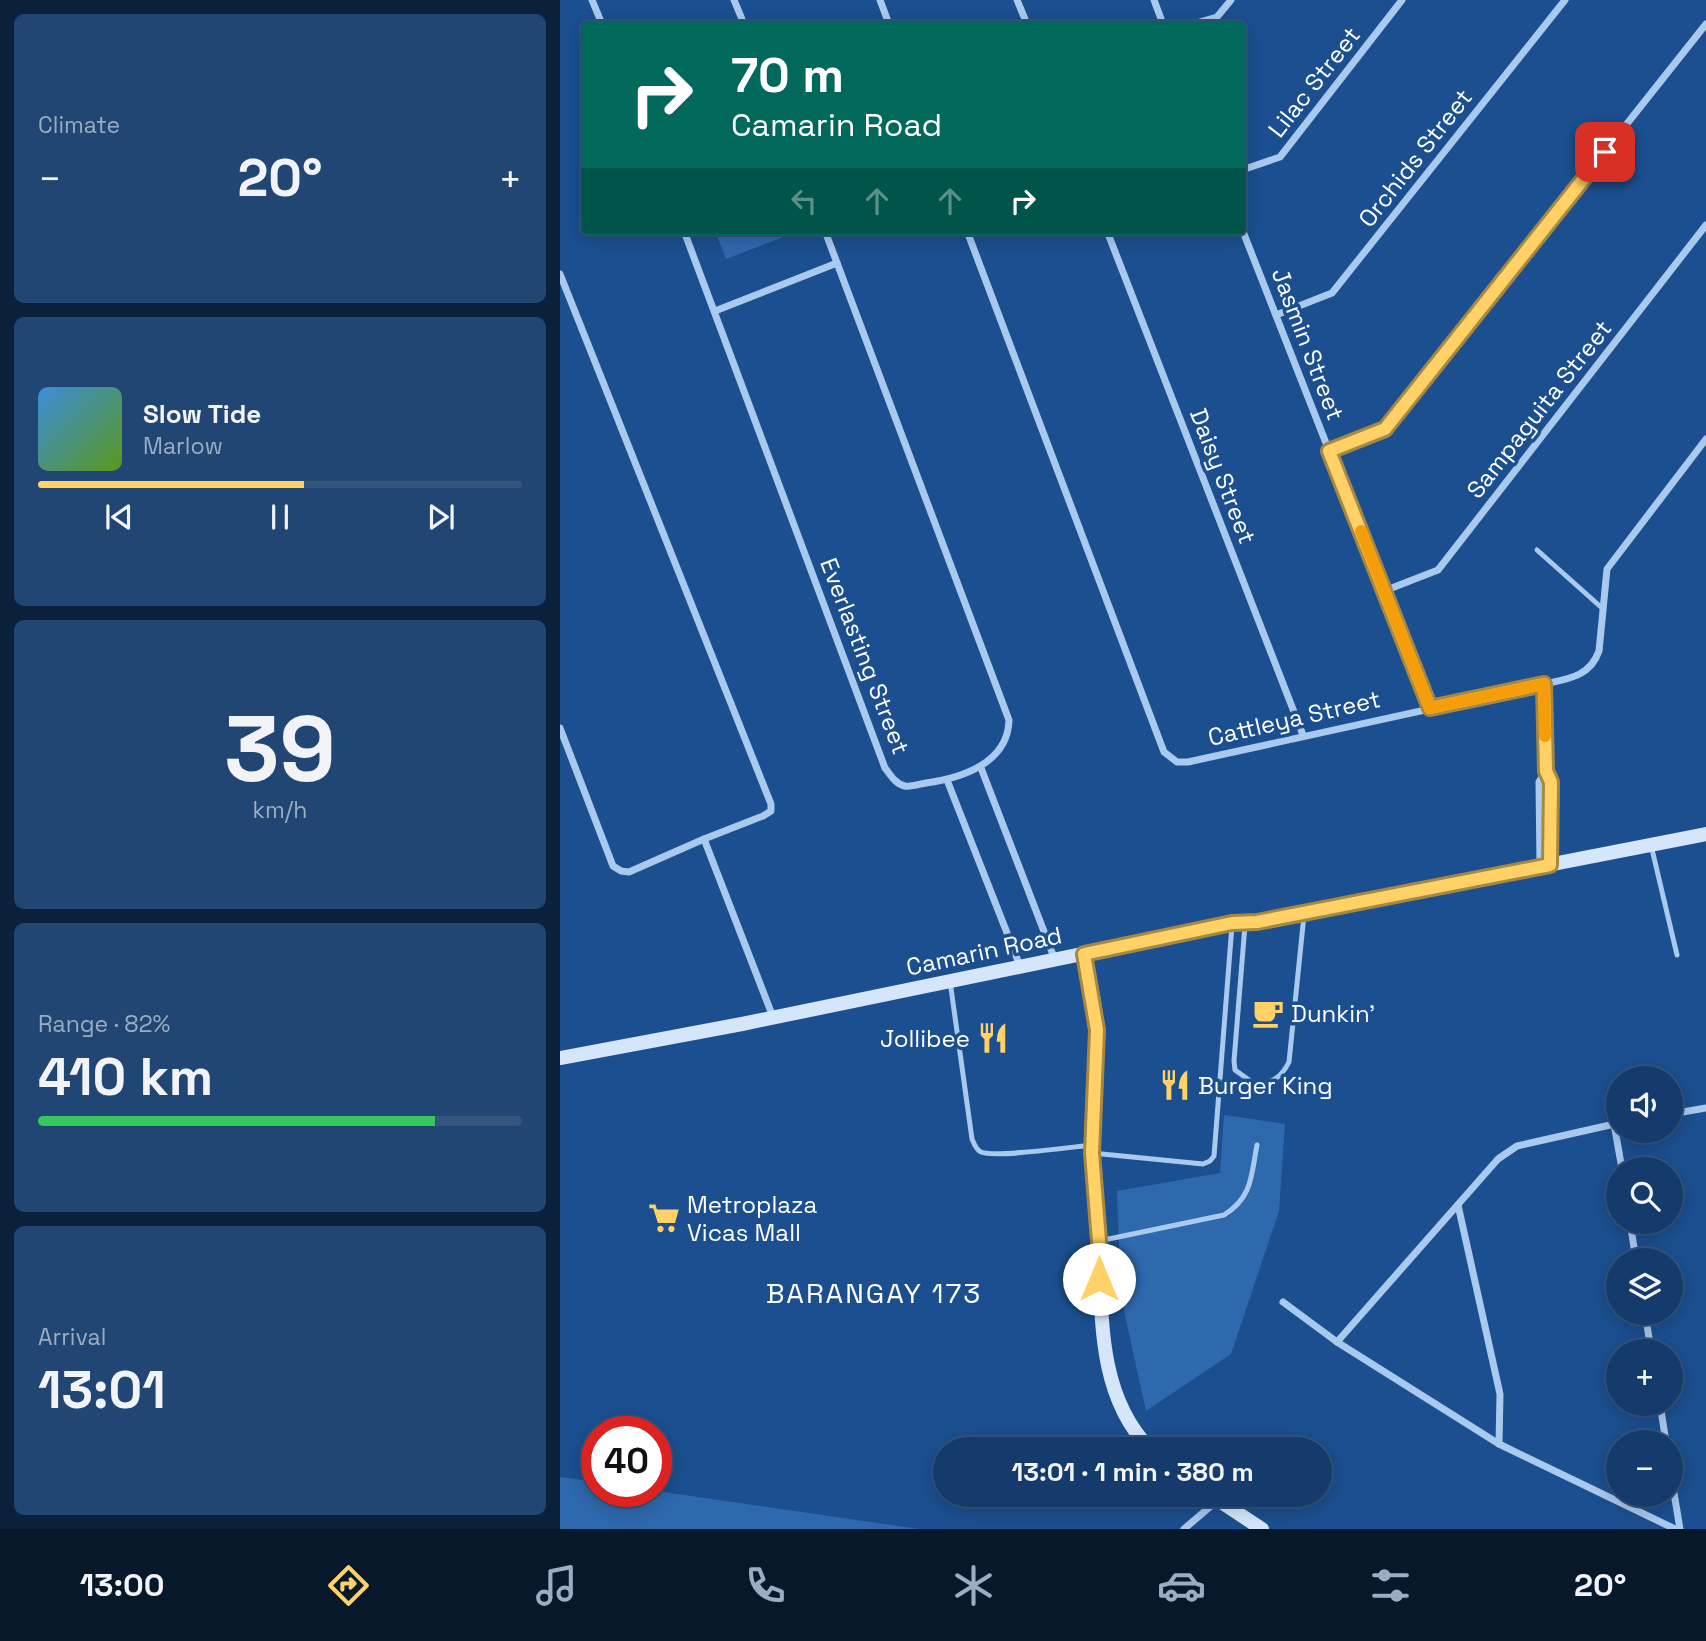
<!DOCTYPE html>
<html lang="en">
<head>
<meta charset="utf-8">
<style>
	:root { --surface:#143b6b; --page:#214673; --text:#f1f3f6; --muted:#9dadc1; --line:#33557e; --accent:#ffd166 }
	body { margin:0; font-family:"Space Grotesk",sans-serif; background:var(--page); color:var(--text); height:100vh; display:flex; flex-direction:column; font-size:26px; white-space:nowrap }
	* { box-sizing:border-box; margin:0 }
	p { font-size:23px; color:var(--muted) }
	.icon { flex:none; width:38px; height:38px; fill:none; stroke:currentColor; stroke-width:2; stroke-linecap:round; stroke-linejoin:round }
	.map { position:relative; flex:1; overflow:hidden }
	.side { display:flex; flex-direction:column; gap:14px; padding:14px; background:#0b203b; width:560px }
	.side>* { flex:none }
	.top-card { position:absolute; left:21px; top:21px; width:665px; height:214px; border-radius:7px; box-shadow:0 4px 18px #0003,0 0 0 2px var(--line); background:#00695c; color:#fff; overflow:hidden }
	.tools { position:absolute; left:1046px; top:1066px; display:grid; gap:14px }
	.tools a { display:grid; place-items:center; width:77px; height:77px; border-radius:50%; background:var(--surface); box-shadow:0 4px 18px #0003,0 0 0 2px var(--line); font-size:35px }
	.speed { position:absolute; left:21px; top:1416px; display:flex; gap:14px; font-size:35px; font-weight:700; text-align:center }
	.speed>* { display:grid; place-content:center; width:91px; height:91px; border-radius:50%; background:var(--surface); box-shadow:0 4px 18px #0003,0 0 0 2px var(--line); line-height:1 }
	.speed .limit { border:10px solid #d22; background:#fff; color:#111 }
	.pin { position:absolute; display:grid; place-items:center; width:60px; height:60px; color:#fff; margin:-30px; border-radius:14px; box-shadow:0 4px 10px #0006 }
	.me { position:absolute; width:77px; margin:-38px; rotate:0deg; stroke-linejoin:round; filter:drop-shadow(0 0 5px #0008) }
	.turn { display:flex; align-items:center; gap:24px; height:147px; padding:0 35px; font-size:32px }
	.turn .icon { width:91px; height:91px; stroke-width:2.5 }
	.turn b { display:block; font-size:49px; line-height:60px }
	.lanes { display:flex; align-items:center; height:66px; padding:0 35px; background:#0003; justify-content:center; gap:35px; direction:ltr }
	.lanes .off { opacity:.35 }
	.big { font-size:52px; font-weight:700; line-height:1.1 }
	.side .widget { flex:1; display:flex; flex-direction:column; justify-content:center; gap:10px; min-width:0; padding:0 24px; border-radius:10px; background:var(--page) }
	.side .dial { align-items:center; gap:0 }
	.dial b { font-size:91px; line-height:1 }
	.song { display:flex; align-items:center; gap:21px }
	.cover { width:84px; height:84px; border-radius:10px; background:linear-gradient(135deg,hsl(210 70% 55%),hsl(90 70% 35%)) }
	.played { height:7px; border-radius:4px; background:linear-gradient(90deg,var(--accent) 55%,var(--line) 55%) }
	.keys { display:flex; justify-content:space-around; direction:ltr }
	.heat { display:flex; justify-content:space-between; align-items:center; font-size:38px; direction:ltr }
	.charge { height:10px; border-radius:5px; background:linear-gradient(90deg,#34c759 82%,var(--line) 0) }
	.trip { position:absolute; left:373px; top:1437px; width:399px; height:70px; border-radius:35px; background:var(--surface); box-shadow:0 4px 18px #0003,0 0 0 2px var(--line); font-weight:700; line-height:70px; text-align:center }
	.tab-bar { display:flex; height:112px; justify-content:space-around; align-items:center; background:#08182b; color:var(--muted) }
	.tab-bar .icon { width:49px; height:49px }
	.tab-bar .active { color:var(--accent) }
	.tab-bar b { font-size:32px; color:var(--text) }
	main { display:flex; flex:1; min-height:0 }
	.map>svg:first-child { display:block }
	.green { fill:#2e69ad }
	.lines { fill:none; stroke-linecap:round; stroke-linejoin:round }
	.lane { stroke:#a9c9ee; stroke-width:5 }
	.street { stroke:#a9c9ee; stroke-width:7 }
	.secondary { stroke:#d6e6fa; stroke-width:14 }
	.route-casing { stroke:#a68842; stroke-width:18 }
	.route { stroke:#ffd166; stroke-width:12 }
	.slow { stroke:#f59e0b; stroke-width:12 }
	.labels { text-anchor:middle; dominant-baseline:central; stroke-width:7; stroke-linejoin:round; paint-order:stroke }
	.street-label { font-size:24px; fill:#fff; stroke:#1b4f8f }
	.poi-label { font-size:24px; fill:#fff; stroke:#1b4f8f; text-anchor:start }
	.quarter-label { font-size:28px; letter-spacing:2px; fill:#fff; stroke:#1b4f8f }
</style>
</head>
<body>
<main>
<section class="side">
<div class="widget"><p>Climate</p>
<div class="heat"><a>−</a><b class="big">20°</b><a>+</a></div>
</div>
<div class="widget">
<div class="song"><i class="cover"></i><div><b>Slow Tide</b><p>Marlow</p></div></div>
<div class="played"></div>
<div class="keys"><svg class="icon" aria-label="previous" viewBox="0 0 24 24"><path d="M18 5L8 12l10 7zM5 5v14"/></svg><svg class="icon" aria-label="pause" viewBox="0 0 24 24"><path d="M8 5v14M16 5v14"/></svg><svg class="icon" aria-label="next" viewBox="0 0 24 24"><path d="M6 5l10 7-10 7zM19 5v14"/></svg></div>
</div>
<div class="widget dial"><b>39</b><p>km/h</p></div>
<div class="widget"><p>Range · 82%</p><b class="big">410 km</b><div class="charge"></div></div>
<div class="widget"><p>Arrival</p><b class="big">13:01</b></div>
</section>
<div class="map">
<svg width="1146" height="1529" viewBox="0 0 1146 1529">
	<rect width="100%" height="100%" fill="#1b4f8f"/>
	<g class="green">
		<path d="M 155,231 L 230,231 L 231,234 L 166,259 Z"/>
		<path d="M 664,1115 L 725,1124 L 719,1211 L 671,1354 L 586,1411 L 561,1297 L 557,1191 L 660,1173 Z"/>
		<path d="M 0,1477 L 37,1482 L 37,1491 L 96,1491 L 359,1529 L 0,1529 Z"/>
	</g>
	<g class="lines">
		<g class="lane">
			<path d="M 977,550 L 1042,608"/>
			<path d="M 1091,845 L 1117,955"/>
			<path d="M 685,925 L 674,1061 L 675,1070 L 696,1085 C 713,1082 721,1078 729,1062 L 744,915"/>
			<path d="M 390,981 L 412,1139 C 414,1144 416,1150 421,1152 C 435,1158 512,1147 532,1145"/>
			<path d="M 532,1153 L 643,1164 L 650,1161 L 654,1156 L 672,925"/>
			<path d="M 539,1241 L 664,1215 C 693,1197 691,1175 697,1145"/>
		</g>
		<g class="street">
			<path d="M 32,0 L 42,24"/>
			<path d="M 174,0 L 184,24"/>
			<path d="M 320,0 L 329,24"/>
			<path d="M 457,0 L 467,24"/>
			<path d="M 594,0 L 603,24"/>
			<path d="M 633,24 L 657,17 L 671,0"/>
			<path d="M 682,170 L 720,157 L 842,0"/>
			<path d="M 682,229 L 870,708"/>
			<path d="M 124,231 L 325,768 C 330,774 335,784 345,786 C 351,787 360,784 366,783 C 402,778 448,763 449,720 L 265,231"/>
			<path d="M 407,231 L 604,752 L 617,762 L 628,762 L 984,684 C 1007,679 1030,677 1039,651 L 1047,569 L 1146,439"/>
			<path d="M 547,231 L 743,735"/>
			<path d="M 0,274 L 211,804 L 211,811 L 203,816 L 144,839 L 69,872 L 61,871 L 53,866 L 0,728"/>
			<path d="M 155,311 L 277,263"/>
			<path d="M 716,315 L 772,293 L 1005,0"/>
			<path d="M 769,451 L 825,429 L 1146,24"/>
			<path d="M 824,591 L 878,570 L 1146,225"/>
			<path d="M 984,684 L 986,771 L 991,782 L 991,864"/>
			<path d="M 421,768 L 495,960"/>
			<path d="M 387,780 L 460,966"/>
			<path d="M 144,839 L 213,1017"/>
			<path d="M 980,866 L 979,782 L 986,771"/>
			<path d="M 1111,1114 L 1146,1108"/>
			<path d="M 1054,1124 L 1062,1169"/>
			<path d="M 898,1205 L 940,1394 L 939,1444"/>
			<path d="M 1070,1222 L 1076,1260"/>
			<path d="M 723,1302 L 777,1342 L 939,1444 L 1115,1529"/>
			<path d="M 1085,1312 L 1091,1351"/>
			<path d="M 777,1342 L 938,1159 L 957,1146 L 1059,1123"/>
			<path d="M 1100,1404 L 1106,1442"/>
			<path d="M 1111,1475 L 1120,1529"/>
			<path d="M 624,1529 L 658,1500"/>
		</g>
		<g class="secondary">
			<path d="M 524,954 C 529,979 537,1007 537,1033 C 537,1072 533,1111 532,1151 C 532,1181 538,1211 539,1241 C 542,1312 536,1394 590,1449"/>
			<path d="M 0,1058 L 182,1024 L 672,923 L 697,922 L 1146,834"/>
			<path d="M 649,1494 L 702,1529"/>
		</g>
	</g>
	<g class="lines">
		<defs>
			<path id="route" d="M 539,1279 L 539,1241 L 532,1153 L 537,1030 L 524,954 L 672,923 L 697,922 L 990,865 L 991,782 L 986,771 L 984,684 L 870,708 L 769,451 L 825,429 L 1045,152"/>
		</defs>
		<use href="#route" class="route-casing"/>
		<use href="#route" class="route"/>
		<path class="slow" d="M 801,531 L 870,708 L 984,684 L 985,736"/>
	</g>
	<defs>
		<symbol id="cafe-bare" viewBox="-9 -9 18 18"><path d="M-5.5-4.5H6V0H3Q3 3.5 0 3.5H-2.5Q-5.5 3.5-5.5 0ZM3-3.2v2h1.7v-2ZM-6 4.5H4V6H-6Z" fill="#ffd166" stroke="#1b4f8f" stroke-width="2.5" paint-order="stroke"/></symbol>
		<symbol id="restaurant-bare" viewBox="-9 -9 18 18"><path d="M-5-6h1v4h1v-4h1v4h1v-4h1v5L-1.5 .5V6h-2V.5L-5-1ZM5-6V6H3V1.5H1.5Q1.5-4 5-6Z" fill="#ffd166" stroke="#1b4f8f" stroke-width="2.5" paint-order="stroke"/></symbol>
		<symbol id="supermarket-bare" viewBox="-9 -9 18 18"><path d="M-6-5.5h2.5l.6 2H6L4.5 2H-2.5L-4.4-4H-6ZM-1.5 3.2a1.3 1.3 0 1 0 .1 0ZM3 3.2a1.3 1.3 0 1 0 .1 0Z" fill="#ffd166" stroke="#1b4f8f" stroke-width="2.5" paint-order="stroke"/></symbol>
	</defs>
	<g fill-rule="evenodd">
		<use href="#cafe-bare" x="686" y="991" width="44" height="44"/>
		<use href="#restaurant-bare" x="411" y="1016" width="44" height="44"/>
		<use href="#restaurant-bare" x="593" y="1063" width="44" height="44"/>
		<use href="#supermarket-bare" x="82" y="1196" width="44" height="44"/>
	</g>
	<g class="labels">
		<g class="street-label">
			<text transform="translate(754 82) rotate(-52)">Lilac Street</text>
			<text transform="translate(855 158) rotate(-52)">Orchids Street</text>
			<text transform="translate(748 344) rotate(69)">Jasmin Street</text>
			<text transform="translate(979 409) rotate(-52)">Sampaguita Street</text>
			<text transform="translate(663 476) rotate(69)">Daisy Street</text>
			<text transform="translate(305 656) rotate(69)">Everlasting Street</text>
			<text transform="translate(734 718) rotate(-13)">Cattleya Street</text>
			<text transform="translate(424 951) rotate(-12)">Camarin Road</text>
		</g>
		<g class="poi-label">
			<text x="731" y="1013">Dunkin'</text>
			<text x="410" y="1038" text-anchor="end">Jollibee</text>
			<text x="638" y="1085">Burger King</text>
			<text x="127" y="1204">Metroplaza<tspan x="127" dy="28">Vicas Mall</tspan></text>
		</g>
		<g class="quarter-label">
			<text x="314" y="1293">BARANGAY 173</text>
		</g>
	</g>
</svg>
<div class="tools">
<a><svg class="icon" aria-label="sound" viewBox="0 0 24 24"><path d="M4 9h4l5-4v14l-5-4H4zM17 9q2 3 0 6"/></svg></a>
<a><svg class="icon" aria-label="search" viewBox="0 0 24 24"><circle cx="10" cy="10" r="6"/><path d="M15 15l6 6"/></svg></a>
<a><svg class="icon" aria-label="layers" viewBox="0 0 24 24"><path d="M12 4l9 5-9 5-9-5zM3 14l9 5 9-5"/></svg></a>
<a>+</a>
<a>−</a>
</div>
<div class="speed"><div class="limit">40</div></div>
<div class="pin" style="left:1045px;top:152px;background:#d93025"><svg class="icon" aria-label="arrive" viewBox="0 0 24 24"><path d="M6 21V4h12l-3 4 3 4H6"/></svg></div>
<svg class="me" style="left:539px;top:1279px" viewBox="-20 -20 40 40"><circle r="19" fill="#fff"/><path d="M0-13L10 11 0 6-10 11z" fill="#ffd166"/></svg>
<div class="trip">13:01 · 1 min · 380 m</div>
<div class="top-card">
<div class="turn"><svg class="icon" aria-label="right" viewBox="0 0 24 24"><path d="M7 20v-9h11M14 6l5 5-5 5"/></svg><div><b>70 m</b>Camarin Road</div></div>
<div class="lanes"><svg class="icon off" aria-label="left" viewBox="0 0 24 24"><path d="M17 20v-9H6M10 6l-5 5 5 5"/></svg><svg class="icon off" aria-label="ahead" viewBox="0 0 24 24"><path d="M12 20V5M6 11l6-6 6 6"/></svg><svg class="icon off" aria-label="ahead" viewBox="0 0 24 24"><path d="M12 20V5M6 11l6-6 6 6"/></svg><svg class="icon" aria-label="right" viewBox="0 0 24 24"><path d="M7 20v-9h11M14 6l5 5-5 5"/></svg></div>
</div>
</div>
</main>
<nav class="tab-bar">
<b>13:00</b>
<svg class="icon active" aria-label="directions" viewBox="0 0 24 24"><path d="M12 3l9 9-9 9-9-9zM9 14v-3h6M13 9l2 2-2 2"/></svg>
<svg class="icon" aria-label="music" viewBox="0 0 24 24"><path d="M9 18V5l10-2v13"/><circle cx="6" cy="18" r="3"/><circle cx="16" cy="16" r="3"/></svg>
<svg class="icon" aria-label="phone" viewBox="0 0 24 24"><path d="M5 4h4l2 5-3 2q2 4 5 5l2-3 5 2v4C11 20 4 13 5 4z"/></svg>
<svg class="icon" aria-label="climate" viewBox="0 0 24 24"><path d="M12 3v18M4 7l16 10M4 17L20 7"/></svg>
<svg class="icon" aria-label="car" viewBox="0 0 24 24"><path d="M5 17H2v-5l4-1 3-4h7l3 4 3 1v5h-3M9 17h6M6 11h13"/><circle cx="7" cy="17" r="2"/><circle cx="17" cy="17" r="2"/></svg>
<svg class="icon" aria-label="filters" viewBox="0 0 24 24"><path d="M4 7h16M4 17h16"/><circle cx="9" cy="7" r="2"/><circle cx="15" cy="17" r="2"/></svg>
<b>20°</b>
</nav>
</body>
</html>
